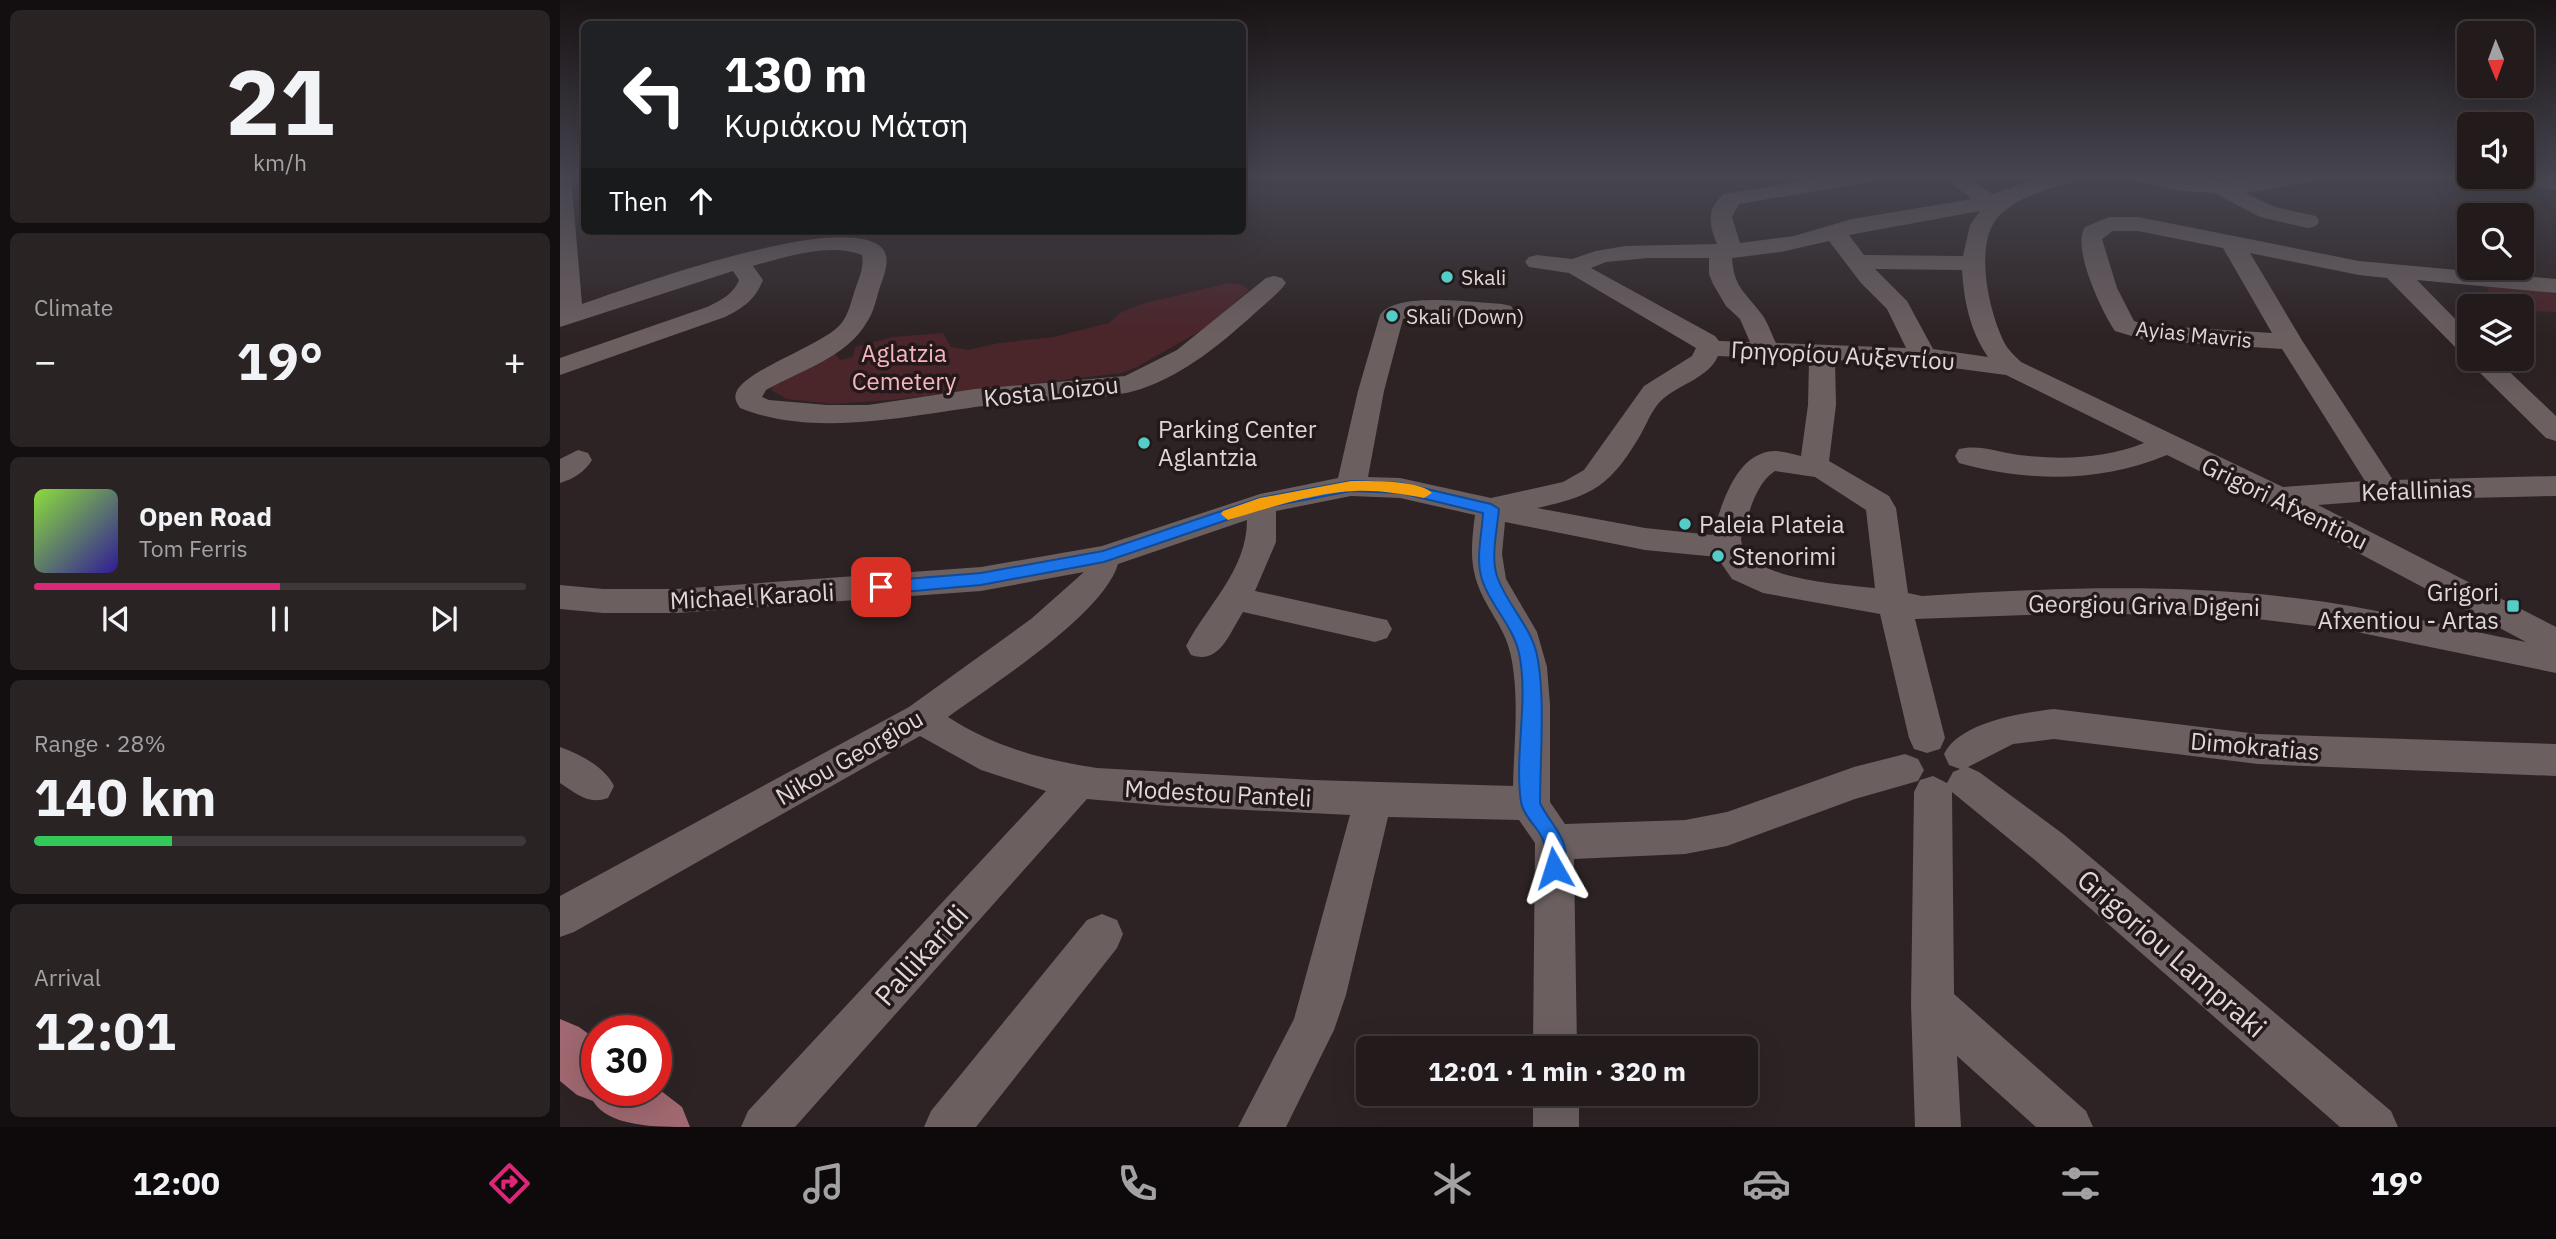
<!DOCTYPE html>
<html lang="en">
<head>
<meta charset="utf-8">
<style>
	:root { --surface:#221a1b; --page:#2a2324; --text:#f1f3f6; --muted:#a2a1a3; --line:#3f383a; --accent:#db2777 }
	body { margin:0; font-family:"IBM Plex Sans",sans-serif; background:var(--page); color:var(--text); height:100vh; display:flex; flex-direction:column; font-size:26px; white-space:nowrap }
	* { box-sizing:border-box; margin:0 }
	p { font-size:23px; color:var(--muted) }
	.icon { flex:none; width:38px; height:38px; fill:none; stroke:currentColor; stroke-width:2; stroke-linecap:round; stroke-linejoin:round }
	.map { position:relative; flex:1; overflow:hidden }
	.panel { display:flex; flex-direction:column; gap:10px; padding:10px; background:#130e0f; width:560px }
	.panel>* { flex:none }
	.hud { position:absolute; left:21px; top:21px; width:665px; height:214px; border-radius:10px; box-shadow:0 7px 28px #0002,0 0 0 2px var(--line); background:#202124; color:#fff; overflow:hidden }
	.needle { width:46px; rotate:179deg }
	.fabs { position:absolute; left:1897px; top:21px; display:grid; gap:14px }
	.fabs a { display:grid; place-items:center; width:77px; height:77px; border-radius:10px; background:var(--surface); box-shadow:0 7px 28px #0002,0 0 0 2px var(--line); font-size:35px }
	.speed { position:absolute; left:21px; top:1015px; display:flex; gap:14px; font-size:35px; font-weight:700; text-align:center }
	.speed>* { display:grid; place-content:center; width:91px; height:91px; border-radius:50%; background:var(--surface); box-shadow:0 7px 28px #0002,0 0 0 2px var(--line); line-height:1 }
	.speed .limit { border:10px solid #d22; background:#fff; color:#111 }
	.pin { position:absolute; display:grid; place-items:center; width:60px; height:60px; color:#fff; margin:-30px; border-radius:14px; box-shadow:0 4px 10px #0006 }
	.me { position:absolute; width:77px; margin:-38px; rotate:354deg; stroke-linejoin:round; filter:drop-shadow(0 0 5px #0008) }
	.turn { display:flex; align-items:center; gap:24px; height:147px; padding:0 28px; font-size:32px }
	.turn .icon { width:91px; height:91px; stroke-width:2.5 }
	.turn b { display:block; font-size:49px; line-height:60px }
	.then { display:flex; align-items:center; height:66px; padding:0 28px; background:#0003; gap:14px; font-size:26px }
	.big { font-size:52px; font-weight:700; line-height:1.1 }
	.panel .card { flex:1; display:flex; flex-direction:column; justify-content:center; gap:10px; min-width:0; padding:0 24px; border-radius:10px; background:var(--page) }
	.panel .dial { align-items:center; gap:0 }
	.dial b { font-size:91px; line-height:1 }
	.song { display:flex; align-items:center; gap:21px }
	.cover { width:84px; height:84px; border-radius:10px; background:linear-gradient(135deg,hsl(90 70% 55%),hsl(250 70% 35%)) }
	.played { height:7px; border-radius:4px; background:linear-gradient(90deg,var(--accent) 50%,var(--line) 50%) }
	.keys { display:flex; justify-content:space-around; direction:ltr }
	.heat { display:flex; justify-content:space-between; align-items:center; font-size:38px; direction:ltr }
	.charge { height:10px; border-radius:5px; background:linear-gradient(90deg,#34c759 28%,var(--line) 0) }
	.trip { position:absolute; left:796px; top:1036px; width:402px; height:70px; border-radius:10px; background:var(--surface); box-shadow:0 7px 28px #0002,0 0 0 2px var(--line); font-weight:700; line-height:70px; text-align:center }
	.dock { display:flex; height:112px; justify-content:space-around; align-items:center; background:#0e0a0b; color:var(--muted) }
	.dock .icon { width:49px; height:49px }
	.dock .current { color:var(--accent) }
	.dock b { font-size:32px; color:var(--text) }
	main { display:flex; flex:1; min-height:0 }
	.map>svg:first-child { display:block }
	.green { fill:#4a252a }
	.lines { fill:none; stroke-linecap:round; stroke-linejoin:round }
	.minor { fill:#6b5f60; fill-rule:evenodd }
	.major { fill:#a06870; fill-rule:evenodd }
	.route { fill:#1a73e8; stroke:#114b97; stroke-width:2 }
	.slow { fill:#f59e0b }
	.poi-dot { fill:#54cdc8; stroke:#23191a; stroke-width:2.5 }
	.labels { text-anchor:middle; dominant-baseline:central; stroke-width:7; stroke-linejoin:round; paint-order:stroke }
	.far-poi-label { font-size:21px; fill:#ded7d7; stroke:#23191a; text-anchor:start }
	.far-street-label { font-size:21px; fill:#ded7d7; stroke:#23191a }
	.park-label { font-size:24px; fill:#f7b4bb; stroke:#23191a }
	.street-label { font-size:24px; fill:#ded7d7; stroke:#23191a }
	.poi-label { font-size:24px; fill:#ded7d7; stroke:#23191a; text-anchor:start }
	.near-street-label { font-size:28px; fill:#ded7d7; stroke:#23191a }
</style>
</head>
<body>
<main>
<section class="panel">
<div class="card dial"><b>21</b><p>km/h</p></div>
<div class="card"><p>Climate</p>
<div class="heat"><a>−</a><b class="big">19°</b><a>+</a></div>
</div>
<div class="card">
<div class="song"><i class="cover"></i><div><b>Open Road</b><p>Tom Ferris</p></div></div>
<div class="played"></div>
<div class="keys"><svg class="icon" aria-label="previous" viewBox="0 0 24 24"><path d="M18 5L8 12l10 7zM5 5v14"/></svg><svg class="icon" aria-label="pause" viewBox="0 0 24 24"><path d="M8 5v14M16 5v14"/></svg><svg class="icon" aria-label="next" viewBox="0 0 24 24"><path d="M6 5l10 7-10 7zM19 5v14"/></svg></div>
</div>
<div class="card"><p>Range · 28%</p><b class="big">140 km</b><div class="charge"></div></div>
<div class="card"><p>Arrival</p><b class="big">12:01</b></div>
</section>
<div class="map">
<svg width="1996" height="1127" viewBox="0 0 1996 1127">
	<rect width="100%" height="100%" fill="#2d2324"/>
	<g class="green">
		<path d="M 669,283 L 683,285 L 689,290 L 649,326 L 577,367 L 562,373 L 331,400 L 273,404 L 227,399 L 211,390 L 215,383 L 274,353 L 280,360 L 293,357 L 295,347 L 333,337 L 383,333 L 391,347 L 408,350 L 439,343 L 493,337 L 549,323 L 560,313 L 582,304 Z"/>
		<path d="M 1921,283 L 1976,288 L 1996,295 L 1996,312 L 1962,311 L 1962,306 L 1944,306 Z"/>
	</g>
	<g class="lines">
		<g class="minor">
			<path d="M 0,176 L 11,176 L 22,304 C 74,286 279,211 321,247 C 332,257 324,275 320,287 C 316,299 314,312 307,322 C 287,357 240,371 206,390 L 202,397 L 209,400 L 267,405 L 308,405 L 415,389 L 565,376 L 617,350 L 706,278 L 714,276 L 722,278 L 726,283 C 718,294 706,303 695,313 C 662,343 625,374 581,389 C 549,400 485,400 449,403 C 364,411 262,441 180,408 C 177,403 174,399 176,393 C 183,371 258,347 279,326 C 289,316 291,300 296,287 C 300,276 304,267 302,255 C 270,242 225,257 193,266 L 203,280 C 195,300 183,308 165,317 L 0,375 L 0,358 L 147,307 C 161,300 173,295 179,280 L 173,271 L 0,327 Z"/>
			<path d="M 1272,176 L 1320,176 L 1316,180 L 1309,182 L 1179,204 L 1172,217 L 1180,243 L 1234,236 L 1292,219 L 1412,199 L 1382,176 L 1406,176 L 1432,194 L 1488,176 L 1519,176 L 1516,180 C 1489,190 1459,195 1439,216 C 1413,243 1429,312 1444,342 C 1448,350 1455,356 1461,362 L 1723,487 L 1805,481 L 1722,349 L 1585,340 L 1555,331 C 1542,312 1511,247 1525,227 L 1549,217 L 1578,217 L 1799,261 L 1996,279 L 1996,293 L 1857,280 L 1909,333 L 1909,355 L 1900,352 L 1827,278 L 1799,275 L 1690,253 L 1743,342 L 1833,480 L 1996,476 L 1996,496 L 1825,500 L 1758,505 L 1996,627 L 1996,673 L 1787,630 L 1681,617 L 1521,613 L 1355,619 L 1385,738 L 1380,749 L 1367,753 L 1354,749 L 1349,738 L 1320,614 L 1203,593 L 1172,579 L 1157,557 L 1085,550 L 945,522 L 942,554 L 946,579 L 977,632 L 987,667 L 990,705 L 990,802 L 1005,824 L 1125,820 L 1167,812 L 1294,767 L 1345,754 L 1358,759 L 1364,770 L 1358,781 L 1295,799 L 1167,846 L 1125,854 L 1014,859 L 1017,1048 L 973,1048 L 975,843 L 959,820 L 828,817 L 786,995 L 774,1030 L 726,1127 L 678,1127 L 734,1019 L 790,815 L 608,806 L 527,799 L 235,1127 L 181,1127 L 188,1111 L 486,791 L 421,770 L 360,736 L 14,932 L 0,937 L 0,896 L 349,707 L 471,619 L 524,572 L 421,591 L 117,613 L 43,613 L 0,609 L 0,585 L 43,589 L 117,589 L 421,567 L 542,546 L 700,494 L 778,478 L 798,391 L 820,315 C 836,291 914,303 942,304 L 951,306 L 954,311 L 951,316 L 942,318 L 851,316 L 843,319 L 824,391 L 808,477 L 840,478 L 931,498 L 1003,482 L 1024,470 L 1084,386 L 1132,356 L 1136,348 L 1009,273 L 969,267 L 965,262 L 969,257 L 977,255 L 1012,259 L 1036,251 L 1065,246 L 1157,244 C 1149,225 1146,209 1164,194 ZM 1420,211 L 1410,225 L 1403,256 L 1304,255 L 1289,235 ZM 1553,231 L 1578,231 L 1663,248 L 1712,333 L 1586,325 L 1574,321 L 1557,288 L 1542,239 ZM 1269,241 L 1301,283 L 1327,309 L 1346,348 L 1216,343 C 1211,333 1207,320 1200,312 C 1184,291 1174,287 1172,258 L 1221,252 ZM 1088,258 L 1149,258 L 1149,274 L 1153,284 L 1166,306 L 1180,319 L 1190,342 L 1159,341 L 1155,336 L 1031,268 L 1046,262 ZM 1315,269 L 1402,270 C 1404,301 1410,331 1428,357 L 1373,349 L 1347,301 ZM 1158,356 L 1249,360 L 1248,405 L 1241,456 C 1233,454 1222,451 1214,451 C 1175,453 1162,505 1152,535 L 1085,528 L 977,508 C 1034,496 1051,485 1081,434 C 1088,421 1093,407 1104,398 C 1121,384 1149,377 1158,356 ZM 1275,360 L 1363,364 L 1446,375 L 1584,443 C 1544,459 1501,460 1459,455 C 1439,452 1418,444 1399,449 L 1395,456 L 1399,463 C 1468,482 1540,483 1607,455 L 1708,505 L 1966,642 C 1889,627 1813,607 1735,598 C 1611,583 1486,588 1362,596 L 1348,593 L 1336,508 L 1329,496 L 1269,461 L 1276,405 ZM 1215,471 L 1255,477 L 1306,510 L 1315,588 C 1283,584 1182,580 1181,538 C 1189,515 1194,485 1215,471 ZM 791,496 L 840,498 L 915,515 C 910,553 909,574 929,608 C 937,622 946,635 950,652 C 960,695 954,742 953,786 L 753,780 L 537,768 C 484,760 434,747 388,717 C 433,684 543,615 558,564 L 687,520 C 687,570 648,604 626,646 L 631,655 C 660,665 669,634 683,612 L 815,642 L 827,638 L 832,629 L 827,620 L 695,591 L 716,542 L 716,511 Z"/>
			<path d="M 1567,176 L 1610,176 L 1663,181 L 1758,176 L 1755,180 L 1748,182 L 1685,193 L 1715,207 L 1756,216 L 1759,221 L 1756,226 L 1748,228 L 1700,217 L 1654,193 L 1622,191 L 1571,180 Z"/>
			<path d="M 1962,176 L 1996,178 L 1996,191 L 1955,180 L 1952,177 Z"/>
			<path d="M 1909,357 L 1936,359 L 1996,416 L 1996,441 L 1986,438 L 1912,365 Z"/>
			<path d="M 18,450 L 28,453 L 32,460 C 25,472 13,479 0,483 L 0,459 Z"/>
			<path d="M 1494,709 L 1698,734 L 1996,744 L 1996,776 L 1698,764 L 1494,739 L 1453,744 L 1408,767 L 1419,772 L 1503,834 L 1831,1111 L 1838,1127 L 1780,1127 L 1475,860 L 1392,792 L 1394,994 L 1526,1111 L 1533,1127 L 1476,1127 L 1397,1056 L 1401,1127 L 1355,1127 L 1351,1004 L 1354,792 L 1360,780 L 1373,776 L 1387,783 L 1393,772 L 1400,769 L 1389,765 L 1384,754 C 1400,722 1461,713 1494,709 Z"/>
			<path d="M 0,747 C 20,754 45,767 54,786 L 48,798 C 28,805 17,794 0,783 Z"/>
			<path d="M 542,914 L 557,920 L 563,934 L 557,948 L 416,1127 L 364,1127 L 371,1111 L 527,920 Z"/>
			<rect x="973" y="1094" width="46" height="33"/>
		</g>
		<path class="major" d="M 0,1019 L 19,1027 L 37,1040 L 37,1090 L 96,1090 L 96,1087 L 122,1107 L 130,1127 C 97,1127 48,1127 33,1101 L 17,1095 L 0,1081 Z"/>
	</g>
	<linearGradient id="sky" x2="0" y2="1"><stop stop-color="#191314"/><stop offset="0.53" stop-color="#464550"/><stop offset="1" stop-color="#464550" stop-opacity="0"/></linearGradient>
	<rect width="1996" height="334" fill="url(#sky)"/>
	<path class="route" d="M 791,481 L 841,483 L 931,504 L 939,509 C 937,531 930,559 938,579 C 948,605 969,625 976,651 C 986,691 980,760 980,803 C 991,827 1016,842 1001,874 L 994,877 L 987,874 C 982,864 986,854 984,843 C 982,830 964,819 961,802 C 954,755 969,700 959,653 C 953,625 928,603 921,576 C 916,557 922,533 923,513 L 841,493 L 791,491 L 702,508 L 544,562 L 421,585 L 321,594 L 313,587 L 321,581 L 421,573 L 543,551 L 700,498 Z"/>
	<path class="slow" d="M 791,481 C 810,481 860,480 872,493 L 864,498 C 841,494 819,490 795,491 C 756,492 706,509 668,520 L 661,514 L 663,511 L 700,498 Z"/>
	<g class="poi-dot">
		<circle cx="887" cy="277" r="7"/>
		<circle cx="832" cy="316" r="7"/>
		<circle cx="584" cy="443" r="7"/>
		<circle cx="1125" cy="524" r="7"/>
		<circle cx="1158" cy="556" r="7"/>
		<rect x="1946" y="599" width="14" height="14" rx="3.5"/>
	</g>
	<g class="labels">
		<g class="far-poi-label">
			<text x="901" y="277">Skali</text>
			<text x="846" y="316">Skali (Down)</text>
		</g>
		<g class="far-street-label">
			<text transform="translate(1634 334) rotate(6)">Ayias Mavris</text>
		</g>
		<g class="park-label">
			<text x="344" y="353">Aglatzia<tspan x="344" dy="28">Cemetery</tspan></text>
		</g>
		<g class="street-label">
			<text transform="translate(1283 355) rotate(3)">Γρηγορίου Αυξεντίου</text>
			<text transform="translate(491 391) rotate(-6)">Kosta Loizou</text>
			<text transform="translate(1857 490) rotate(-2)">Kefallinias</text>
			<text transform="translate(1725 503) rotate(26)">Grigori Afxentiou</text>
			<text transform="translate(192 596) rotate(-3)">Michael Karaoli</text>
			<text transform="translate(1584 605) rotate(1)">Georgiou Griva Digeni</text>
			<text transform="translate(1695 746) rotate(5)">Dimokratias</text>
			<text transform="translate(289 757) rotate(-30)">Nikou Georgiou</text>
			<text transform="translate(658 793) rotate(3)">Modestou Panteli</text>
		</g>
		<g class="poi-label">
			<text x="598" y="429">Parking Center<tspan x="598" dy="28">Aglantzia</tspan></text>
			<text x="1139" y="524">Paleia Plateia</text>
			<text x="1172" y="556">Stenorimi</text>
			<text x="1939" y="592" text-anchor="end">Grigori<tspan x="1939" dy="28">Afxentiou - Artas</tspan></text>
		</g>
		<g class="near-street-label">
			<text transform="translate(1612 953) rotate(41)">Grigoriou Lampraki</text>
			<text transform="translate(361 955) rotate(-48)">Pallikaridi</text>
		</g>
	</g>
</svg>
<div class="fabs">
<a><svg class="needle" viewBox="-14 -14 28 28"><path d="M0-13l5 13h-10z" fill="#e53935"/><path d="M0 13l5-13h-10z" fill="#a2a1a3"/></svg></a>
<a><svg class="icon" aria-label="sound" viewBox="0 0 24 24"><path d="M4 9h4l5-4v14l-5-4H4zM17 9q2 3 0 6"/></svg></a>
<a><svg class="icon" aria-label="search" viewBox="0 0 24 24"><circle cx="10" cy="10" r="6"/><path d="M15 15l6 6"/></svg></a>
<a><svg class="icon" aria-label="layers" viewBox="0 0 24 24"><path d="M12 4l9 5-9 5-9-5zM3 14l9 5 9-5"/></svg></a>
</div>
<div class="speed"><div class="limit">30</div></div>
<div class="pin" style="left:321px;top:587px;background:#d93025"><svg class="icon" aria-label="arrive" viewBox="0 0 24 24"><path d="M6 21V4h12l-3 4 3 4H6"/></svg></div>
<svg class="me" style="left:994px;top:868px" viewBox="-20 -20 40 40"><path d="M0-17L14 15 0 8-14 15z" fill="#1a73e8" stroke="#fff" stroke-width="4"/></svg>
<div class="trip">12:01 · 1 min · 320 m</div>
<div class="hud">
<div class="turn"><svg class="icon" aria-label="left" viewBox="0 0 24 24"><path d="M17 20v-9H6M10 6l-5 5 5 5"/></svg><div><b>130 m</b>Κυριάκου Μάτση</div></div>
<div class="then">Then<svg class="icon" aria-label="ahead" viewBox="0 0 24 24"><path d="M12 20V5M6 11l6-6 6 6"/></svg></div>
</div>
</div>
</main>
<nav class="dock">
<b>12:00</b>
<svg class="icon current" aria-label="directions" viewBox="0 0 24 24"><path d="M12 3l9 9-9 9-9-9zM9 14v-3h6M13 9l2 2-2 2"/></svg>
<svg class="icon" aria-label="music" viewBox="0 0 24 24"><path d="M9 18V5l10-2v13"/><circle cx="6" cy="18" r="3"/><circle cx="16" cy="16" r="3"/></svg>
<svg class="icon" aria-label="phone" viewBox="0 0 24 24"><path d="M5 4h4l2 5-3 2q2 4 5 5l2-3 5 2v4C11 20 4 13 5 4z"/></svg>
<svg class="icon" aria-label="climate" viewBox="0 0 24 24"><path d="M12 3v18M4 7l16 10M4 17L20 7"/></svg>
<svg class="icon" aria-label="car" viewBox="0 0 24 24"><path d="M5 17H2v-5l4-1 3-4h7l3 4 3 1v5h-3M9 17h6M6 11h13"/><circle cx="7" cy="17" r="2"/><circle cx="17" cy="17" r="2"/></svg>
<svg class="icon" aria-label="filters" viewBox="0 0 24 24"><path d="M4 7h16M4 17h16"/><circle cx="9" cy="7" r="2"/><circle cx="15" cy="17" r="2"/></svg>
<b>19°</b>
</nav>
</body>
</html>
